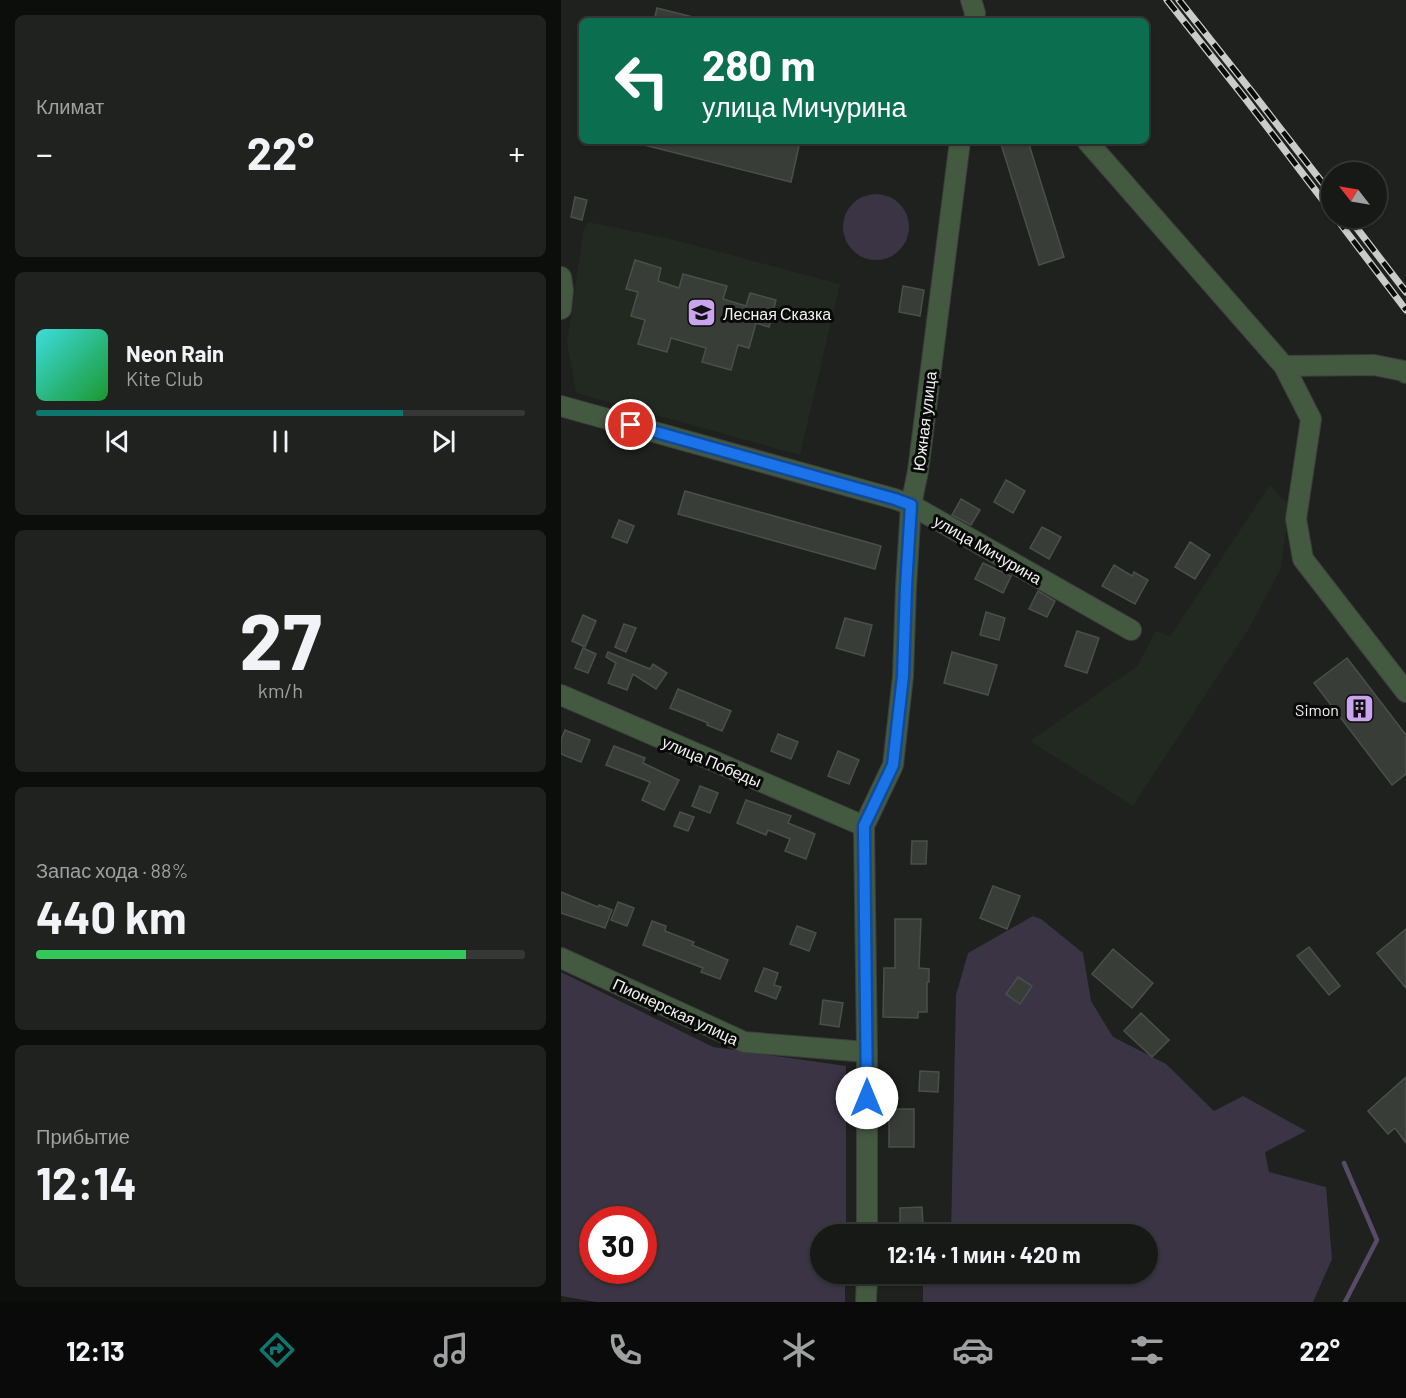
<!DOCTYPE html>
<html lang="ru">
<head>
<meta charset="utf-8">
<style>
	:root { --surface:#161916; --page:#1f221f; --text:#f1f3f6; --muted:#9ea0a1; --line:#353835; --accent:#0f766e }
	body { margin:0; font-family:Barlow,sans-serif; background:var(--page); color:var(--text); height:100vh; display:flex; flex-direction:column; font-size:22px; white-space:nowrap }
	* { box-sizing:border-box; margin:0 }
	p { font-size:20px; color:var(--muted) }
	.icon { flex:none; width:33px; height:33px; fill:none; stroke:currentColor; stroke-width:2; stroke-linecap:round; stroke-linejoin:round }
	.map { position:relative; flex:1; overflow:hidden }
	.side { display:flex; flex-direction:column; gap:15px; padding:15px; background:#0c0e0c; width:561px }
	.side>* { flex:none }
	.guide { position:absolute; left:18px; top:18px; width:570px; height:126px; border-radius:9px; box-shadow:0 2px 4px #0004,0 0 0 2px var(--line); background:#0b6e4f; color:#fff; overflow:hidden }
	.needle { width:39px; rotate:301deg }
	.fabs { position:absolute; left:760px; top:162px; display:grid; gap:12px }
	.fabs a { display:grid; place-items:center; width:66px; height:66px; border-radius:50%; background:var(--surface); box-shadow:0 2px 4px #0004,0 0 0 2px var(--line); font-size:30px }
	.speed { position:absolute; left:18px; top:1206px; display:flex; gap:12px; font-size:30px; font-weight:700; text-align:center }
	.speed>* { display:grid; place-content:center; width:78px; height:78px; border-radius:50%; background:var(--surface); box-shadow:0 2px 4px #0004,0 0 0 2px var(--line); line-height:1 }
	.speed .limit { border:9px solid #d22; background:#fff; color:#111 }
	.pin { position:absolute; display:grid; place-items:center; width:51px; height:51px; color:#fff; margin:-26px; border:3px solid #fff; border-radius:50%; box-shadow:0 2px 6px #0007 }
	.me { position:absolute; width:66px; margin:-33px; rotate:0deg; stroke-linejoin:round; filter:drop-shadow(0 0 4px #0008) }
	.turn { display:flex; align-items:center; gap:21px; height:126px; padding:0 24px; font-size:27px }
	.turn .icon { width:78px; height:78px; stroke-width:2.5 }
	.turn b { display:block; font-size:42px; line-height:51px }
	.big { font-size:45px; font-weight:700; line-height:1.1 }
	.side .card { flex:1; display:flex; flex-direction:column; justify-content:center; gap:9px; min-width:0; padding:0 21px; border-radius:9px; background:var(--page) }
	.side .dial { align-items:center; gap:0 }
	.dial b { font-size:78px; line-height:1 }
	.song { display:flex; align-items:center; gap:18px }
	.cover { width:72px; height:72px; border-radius:9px; background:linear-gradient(135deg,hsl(180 70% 55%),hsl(130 70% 35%)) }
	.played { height:6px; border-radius:3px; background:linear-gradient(90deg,var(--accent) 75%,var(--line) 75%) }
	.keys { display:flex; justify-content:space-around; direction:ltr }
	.heat { display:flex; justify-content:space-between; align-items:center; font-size:33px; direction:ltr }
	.charge { height:9px; border-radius:4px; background:linear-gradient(90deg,#34c759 88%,var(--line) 0) }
	.trip { position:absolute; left:249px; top:1224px; width:348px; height:60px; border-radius:30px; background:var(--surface); box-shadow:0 2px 4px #0004,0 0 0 2px var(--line); font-weight:700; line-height:60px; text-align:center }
	.tabs { display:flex; height:96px; justify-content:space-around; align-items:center; background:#090a09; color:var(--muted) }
	.tabs .icon { width:42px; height:42px }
	.tabs .selected { color:var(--accent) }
	.tabs b { font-size:27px; color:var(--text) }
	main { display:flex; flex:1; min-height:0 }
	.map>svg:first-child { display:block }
	.built { fill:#222920 }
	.green { fill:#3b3444; fill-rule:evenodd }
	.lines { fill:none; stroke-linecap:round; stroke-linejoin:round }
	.stream { stroke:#584b66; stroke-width:4.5 }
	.building { fill:#393d38; stroke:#4b4f4b; stroke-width:1.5 }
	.minor-casing { stroke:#3c3e3b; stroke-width:22 }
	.minor { stroke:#435940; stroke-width:20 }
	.rail-casing { stroke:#caccc9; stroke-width:7 }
	.rail { stroke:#090a09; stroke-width:4.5; stroke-dasharray:14; stroke-linecap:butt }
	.route-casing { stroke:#114b97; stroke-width:15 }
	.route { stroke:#1a73e8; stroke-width:10 }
	.labels { text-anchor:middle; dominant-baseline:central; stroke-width:6; stroke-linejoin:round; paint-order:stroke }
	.poi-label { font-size:16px; fill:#f1f3f0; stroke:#090a09; text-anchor:start }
	.street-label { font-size:16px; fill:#f1f3f0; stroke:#090a09 }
</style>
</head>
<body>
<main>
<section class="side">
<div class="card"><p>Климат</p>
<div class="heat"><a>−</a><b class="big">22°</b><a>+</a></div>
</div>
<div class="card">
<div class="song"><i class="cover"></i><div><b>Neon Rain</b><p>Kite Club</p></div></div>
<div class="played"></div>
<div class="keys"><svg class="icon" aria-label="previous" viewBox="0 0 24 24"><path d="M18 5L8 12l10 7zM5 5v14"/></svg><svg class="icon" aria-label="pause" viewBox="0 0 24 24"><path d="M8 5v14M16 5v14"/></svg><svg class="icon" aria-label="next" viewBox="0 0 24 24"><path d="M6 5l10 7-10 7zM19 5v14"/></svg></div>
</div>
<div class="card dial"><b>27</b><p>km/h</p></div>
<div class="card"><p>Запас хода · 88%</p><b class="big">440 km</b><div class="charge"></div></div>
<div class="card"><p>Прибытие</p><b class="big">12:14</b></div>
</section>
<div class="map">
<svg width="845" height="1302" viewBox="0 0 845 1302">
	<rect width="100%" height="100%" fill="#1e211d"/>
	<g class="built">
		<path d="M 27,222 L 110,239 L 279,284 L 239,455 L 15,393 L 6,343 L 22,232 Z"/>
		<path d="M 709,485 L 729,506 L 720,568 L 690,625 L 572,806 L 469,741 L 576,666 L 595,631 L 609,636 Z"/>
	</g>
	<g class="green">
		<circle cx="315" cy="227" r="33"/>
		<path d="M 472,916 L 480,919 L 522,953 L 530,1001 L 552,1037 L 605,1064 L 653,1111 L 682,1096 L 745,1131 L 704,1152 L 708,1172 L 765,1187 L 771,1259 L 752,1302 L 362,1302 L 362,1283 L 368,1274 L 586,1274 L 586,1234 L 390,1234 L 395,995 L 407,953 Z"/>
		<path d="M 0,972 L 152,1047 L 285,1066 L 285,1234 L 260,1234 L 260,1274 L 284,1274 L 284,1302 L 35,1302 L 0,1296 ZM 32,1220 L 82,1220 L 82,1270 L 32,1270 Z"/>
	</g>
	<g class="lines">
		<path class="stream" d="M 783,1163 L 816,1240 L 784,1302"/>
	</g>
	<g class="building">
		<path d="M 96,8 L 132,17 L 131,21 L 93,21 Z"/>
		<path d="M 84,141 L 218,141 L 238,146 L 230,182 L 83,145 Z"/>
		<path d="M 439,141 L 467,141 L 503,257 L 478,265 Z"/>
		<path d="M 14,197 L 26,200 L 21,220 L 10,217 Z"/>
		<path d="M 74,260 L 100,268 L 97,281 L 118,288 L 122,274 L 166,286 L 162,299 L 185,306 L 189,293 L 215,300 L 208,327 L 195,323 L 188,348 L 177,345 L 170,370 L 141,362 L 145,348 L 110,338 L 106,352 L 77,344 L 84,320 L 70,316 L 77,292 L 65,289 Z"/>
		<path d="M 342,286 L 363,290 L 359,316 L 338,312 Z"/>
		<path d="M 445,480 L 464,491 L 452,513 L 433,502 Z"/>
		<path d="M 124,491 L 320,546 L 314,569 L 117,514 Z"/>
		<path d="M 400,499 L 419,510 L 410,525 L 391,515 Z"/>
		<path d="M 58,520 L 73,526 L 66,543 L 51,537 Z"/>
		<path d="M 481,527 L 500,537 L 488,559 L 469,548 Z"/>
		<path d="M 629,542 L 649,555 L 634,579 L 614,567 Z"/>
		<path d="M 422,563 L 450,576 L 442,593 L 414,579 Z"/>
		<path d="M 553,565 L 571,576 L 573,572 L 587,580 L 574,604 L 541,586 Z"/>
		<path d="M 477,591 L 494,601 L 486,617 L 468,609 Z"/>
		<path d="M 425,612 L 444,618 L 438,640 L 419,635 Z"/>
		<path d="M 22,615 L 35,621 L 24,647 L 11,641 Z"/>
		<path d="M 284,618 L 311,625 L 303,656 L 275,648 Z"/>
		<path d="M 63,624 L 75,628 L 65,652 L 54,647 Z"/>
		<path d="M 516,631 L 538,638 L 526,673 L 504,666 Z"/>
		<path d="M 22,648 L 35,654 L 27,673 L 14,668 Z"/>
		<path d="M 47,652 L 89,669 L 92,664 L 106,673 L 95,689 L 72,674 L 66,690 L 47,683 L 55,663 L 45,657 Z"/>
		<path d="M 391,652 L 436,665 L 427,695 L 383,683 Z"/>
		<path d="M 786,658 L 845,735 L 845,774 L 831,785 L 753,683 Z"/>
		<path d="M 117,689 L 170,711 L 161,731 L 146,725 L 147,723 L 109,708 Z"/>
		<path d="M 4,730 L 29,740 L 20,762 L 0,754 L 0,740 Z"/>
		<path d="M 217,734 L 237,742 L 230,759 L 210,751 Z"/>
		<path d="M 53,746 L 84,758 L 82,763 L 118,780 L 103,810 L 81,800 L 89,782 L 45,765 Z"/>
		<path d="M 277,751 L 298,760 L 288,784 L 267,776 Z"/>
		<path d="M 139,786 L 157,793 L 149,813 L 131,806 Z"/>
		<path d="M 185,800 L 230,816 L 227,823 L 254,834 L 245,859 L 224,851 L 229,839 L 207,830 L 205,835 L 176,823 Z"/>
		<path d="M 119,812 L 133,817 L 127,831 L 113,826 Z"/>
		<path d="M 351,841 L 366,841 L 365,864 L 350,864 Z"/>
		<path d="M 432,886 L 459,896 L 446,929 L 419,918 Z"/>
		<path d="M 0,892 L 37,907 L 38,905 L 51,910 L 44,928 L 0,913 Z"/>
		<path d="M 57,902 L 73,908 L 66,926 L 50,920 Z"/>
		<path d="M 334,919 L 360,919 L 358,968 L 368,969 L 368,982 L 366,982 L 366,1012 L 357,1012 L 357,1018 L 322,1017 L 323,968 L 334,968 Z"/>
		<path d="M 91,921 L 105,926 L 104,931 L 133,942 L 131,945 L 167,960 L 159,979 L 140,972 L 142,968 L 82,945 Z"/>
		<path d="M 236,926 L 255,933 L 248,951 L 229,944 Z"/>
		<path d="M 845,929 L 845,988 L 816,953 Z"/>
		<path d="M 748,947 L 779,986 L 768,995 L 736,956 Z"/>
		<path d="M 552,949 L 592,983 L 571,1008 L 531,974 Z"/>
		<path d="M 203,968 L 217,973 L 213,985 L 220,987 L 215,999 L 194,991 Z"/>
		<path d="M 457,977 L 471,986 L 459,1004 L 445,994 Z"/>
		<path d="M 262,1000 L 282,1003 L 278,1027 L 259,1024 Z"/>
		<path d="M 580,1013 L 608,1040 L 591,1057 L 563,1031 Z"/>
		<path d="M 359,1071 L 378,1072 L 377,1092 L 358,1091 Z"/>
		<path d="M 845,1077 L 845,1143 L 834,1128 L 827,1134 L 807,1111 Z"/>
		<rect x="328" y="1109" width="25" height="38"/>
		<path d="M 361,1207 L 362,1226 L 339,1226 L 339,1208 Z"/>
	</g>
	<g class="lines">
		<defs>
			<g id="minor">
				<path d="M 410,0 L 414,13 L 413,21"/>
				<path d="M 526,141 L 723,366 L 750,419 L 735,519 L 742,559 L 845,692"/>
				<path d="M 0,277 L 2,290 L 0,309"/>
				<path d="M 723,366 L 813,365 L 843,371 L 845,373"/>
				<path d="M 0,406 L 334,499 L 350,505 L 570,630"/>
				<path d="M 0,695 L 303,826"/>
				<path d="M 0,958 L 183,1042 L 306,1052"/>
				<path d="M 306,1234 L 306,1052 L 303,826 L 332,765 L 342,676 L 345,587 L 350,505 L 357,471 L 399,141"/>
				<path d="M 305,1302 L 306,1274"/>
			</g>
		</defs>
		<use href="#minor" class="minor-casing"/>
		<use href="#minor" class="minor"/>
		<defs>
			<g id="rail">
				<path d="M 606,0 L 683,97 L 771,212"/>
				<path d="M 618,0 L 691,92 L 771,195"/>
				<path d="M 775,218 L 845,310"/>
				<path d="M 788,218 L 845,292"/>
			</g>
		</defs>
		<use href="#rail" class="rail-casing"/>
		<use href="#rail" class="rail"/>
	</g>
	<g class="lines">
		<defs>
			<path id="route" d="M 70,425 L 334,499 L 350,505 L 345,587 L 342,676 L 332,765 L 303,826 L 306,1098"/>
		</defs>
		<use href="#route" class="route-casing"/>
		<use href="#route" class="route"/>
	</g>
	<defs>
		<symbol id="school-square" viewBox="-11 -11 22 22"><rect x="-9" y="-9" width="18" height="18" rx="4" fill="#c8a5ee" stroke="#090a09"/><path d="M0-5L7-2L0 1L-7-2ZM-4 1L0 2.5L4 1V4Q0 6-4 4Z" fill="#111"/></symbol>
		<symbol id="building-square" viewBox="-11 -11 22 22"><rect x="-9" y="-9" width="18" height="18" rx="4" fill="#c8a5ee" stroke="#090a09"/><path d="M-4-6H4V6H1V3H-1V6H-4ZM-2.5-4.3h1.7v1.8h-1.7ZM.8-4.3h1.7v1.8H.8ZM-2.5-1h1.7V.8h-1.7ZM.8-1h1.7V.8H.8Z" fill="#111"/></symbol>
	</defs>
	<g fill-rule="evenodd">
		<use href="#school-square" x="124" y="296" width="33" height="33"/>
		<use href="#building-square" x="782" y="692" width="33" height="33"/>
	</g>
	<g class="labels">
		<g class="poi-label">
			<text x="162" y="313">Лесная Сказка</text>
			<text x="778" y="709" text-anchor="end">Simon</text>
		</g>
		<g class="street-label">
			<text transform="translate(363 421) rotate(-83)">Южная улица</text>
			<text transform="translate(427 549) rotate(30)">улица Мичурина</text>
			<text transform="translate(151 761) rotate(23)">улица Победы</text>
			<text transform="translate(115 1011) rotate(25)">Пионерская улица</text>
		</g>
	</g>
</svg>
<div class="fabs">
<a><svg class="needle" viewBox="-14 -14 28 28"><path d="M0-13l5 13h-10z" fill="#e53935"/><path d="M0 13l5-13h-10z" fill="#9ea0a1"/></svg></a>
</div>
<div class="speed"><div class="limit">30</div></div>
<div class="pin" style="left:70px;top:425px;background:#d93025"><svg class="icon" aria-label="arrive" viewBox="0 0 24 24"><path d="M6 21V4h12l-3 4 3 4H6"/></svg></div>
<svg class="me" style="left:306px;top:1098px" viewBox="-20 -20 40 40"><circle r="19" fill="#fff"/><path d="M0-13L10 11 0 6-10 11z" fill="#1a73e8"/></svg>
<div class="trip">12:14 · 1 мин · 420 m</div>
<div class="guide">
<div class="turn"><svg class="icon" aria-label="left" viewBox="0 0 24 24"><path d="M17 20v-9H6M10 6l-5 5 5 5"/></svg><div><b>280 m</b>улица Мичурина</div></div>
</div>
</div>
</main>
<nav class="tabs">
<b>12:13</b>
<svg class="icon selected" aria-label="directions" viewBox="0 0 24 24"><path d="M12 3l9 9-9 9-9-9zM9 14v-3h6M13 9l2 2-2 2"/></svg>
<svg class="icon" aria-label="music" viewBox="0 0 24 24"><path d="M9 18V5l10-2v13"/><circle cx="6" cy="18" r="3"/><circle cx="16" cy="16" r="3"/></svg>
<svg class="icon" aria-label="phone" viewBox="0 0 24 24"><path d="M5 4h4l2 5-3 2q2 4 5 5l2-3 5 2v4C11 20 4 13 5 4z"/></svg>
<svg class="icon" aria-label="climate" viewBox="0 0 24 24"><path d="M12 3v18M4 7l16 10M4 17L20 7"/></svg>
<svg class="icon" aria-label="car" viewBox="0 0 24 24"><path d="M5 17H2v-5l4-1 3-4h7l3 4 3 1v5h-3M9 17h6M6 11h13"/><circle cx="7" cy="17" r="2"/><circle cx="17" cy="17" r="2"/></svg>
<svg class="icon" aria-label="filters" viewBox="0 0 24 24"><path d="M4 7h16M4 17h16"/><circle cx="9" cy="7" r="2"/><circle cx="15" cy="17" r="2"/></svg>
<b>22°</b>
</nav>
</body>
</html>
